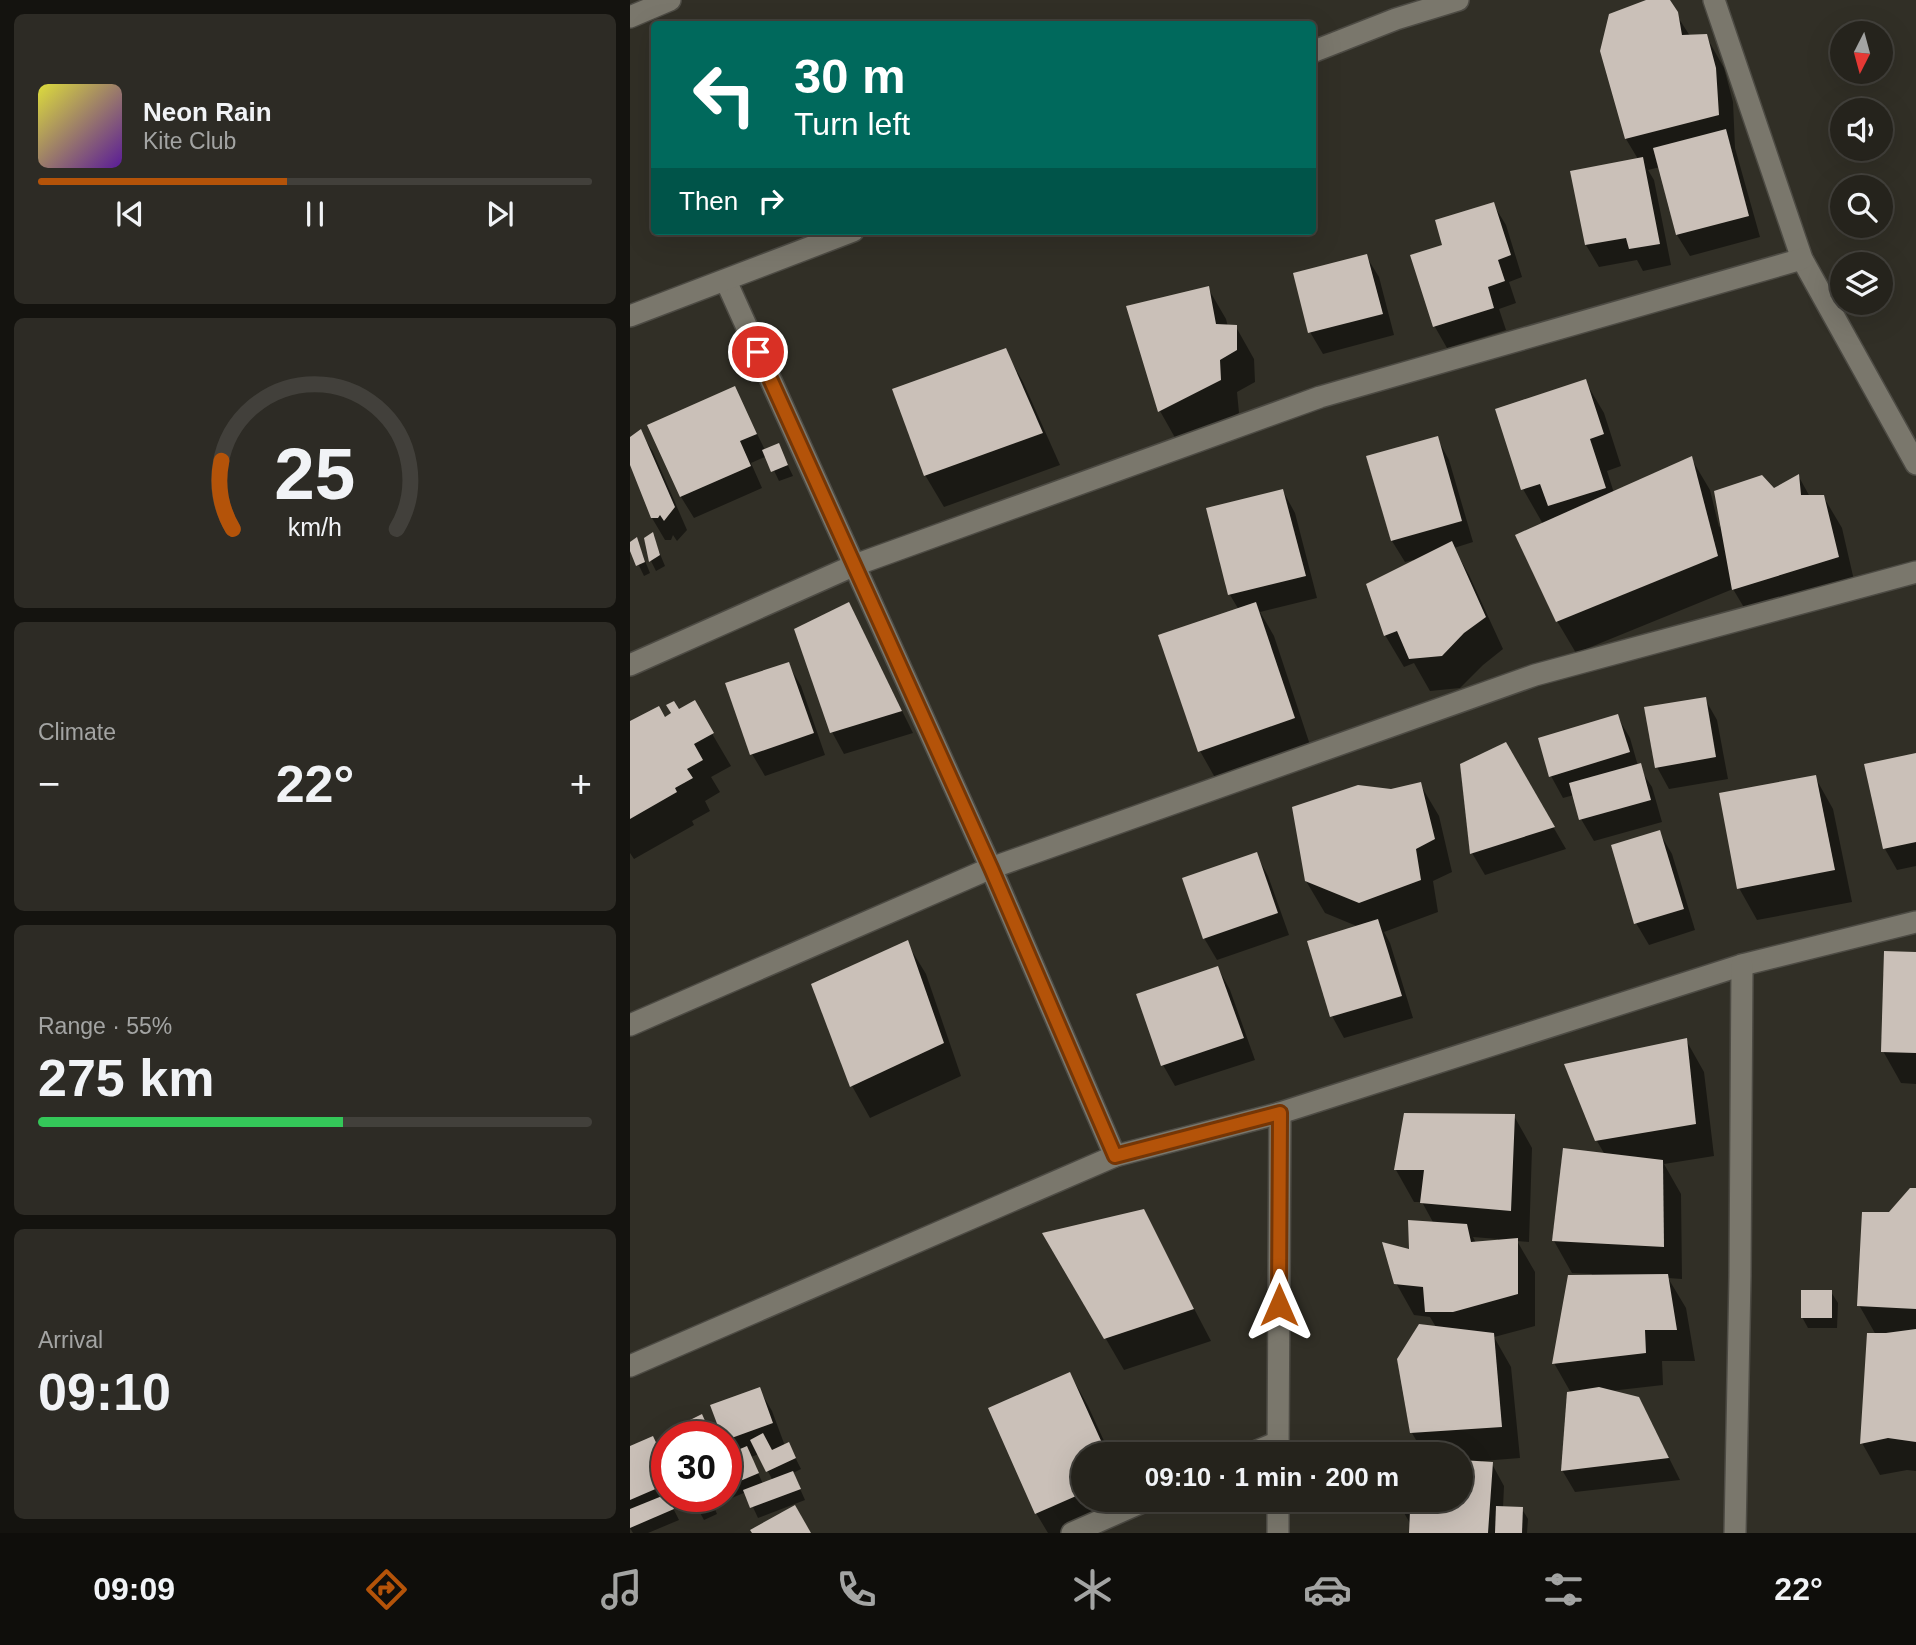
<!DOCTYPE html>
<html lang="en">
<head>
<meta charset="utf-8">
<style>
	:root { --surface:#25231c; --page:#2d2b25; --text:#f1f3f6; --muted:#a3a4a3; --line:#42403b; --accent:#b45309 }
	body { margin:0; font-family:Helvetica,sans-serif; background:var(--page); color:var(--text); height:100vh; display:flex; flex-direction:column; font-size:26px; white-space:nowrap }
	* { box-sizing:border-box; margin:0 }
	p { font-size:23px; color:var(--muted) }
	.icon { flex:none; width:38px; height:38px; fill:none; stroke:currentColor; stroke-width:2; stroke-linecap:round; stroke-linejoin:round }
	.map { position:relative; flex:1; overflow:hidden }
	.panel { display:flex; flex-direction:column; gap:14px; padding:14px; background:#14130f; width:630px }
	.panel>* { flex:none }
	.hud { position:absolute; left:21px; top:21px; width:665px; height:214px; border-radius:7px; box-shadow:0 7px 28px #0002,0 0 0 2px var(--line); background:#00695c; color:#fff; overflow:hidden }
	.needle { width:46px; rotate:186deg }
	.fabs { position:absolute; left:1200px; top:21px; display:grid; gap:14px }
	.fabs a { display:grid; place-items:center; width:63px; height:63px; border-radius:50%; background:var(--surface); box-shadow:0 7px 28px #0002,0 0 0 2px var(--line); font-size:35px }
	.speed { position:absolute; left:21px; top:1421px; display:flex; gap:14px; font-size:35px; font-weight:700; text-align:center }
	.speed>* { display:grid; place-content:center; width:91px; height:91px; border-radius:50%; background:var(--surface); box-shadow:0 7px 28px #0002,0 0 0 2px var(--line); line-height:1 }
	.speed .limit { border:10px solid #d22; background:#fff; color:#111 }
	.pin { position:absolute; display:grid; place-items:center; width:60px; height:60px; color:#fff; margin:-30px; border:4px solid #fff; border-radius:50%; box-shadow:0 2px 7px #0007 }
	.me { position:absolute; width:77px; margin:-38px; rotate:0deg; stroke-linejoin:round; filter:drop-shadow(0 0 5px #0008) }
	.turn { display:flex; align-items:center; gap:24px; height:147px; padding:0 28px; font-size:32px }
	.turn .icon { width:91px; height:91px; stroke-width:2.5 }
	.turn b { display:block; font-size:49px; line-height:60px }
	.then { display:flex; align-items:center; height:66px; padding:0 28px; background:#0003; gap:14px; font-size:26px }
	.big { font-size:52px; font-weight:700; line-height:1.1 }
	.panel .tile { flex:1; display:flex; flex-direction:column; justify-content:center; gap:10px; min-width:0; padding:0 24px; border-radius:10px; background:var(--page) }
	.panel .dial { align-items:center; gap:0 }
	.dial svg { height:182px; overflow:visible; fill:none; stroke:var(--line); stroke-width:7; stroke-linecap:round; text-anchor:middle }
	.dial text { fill:var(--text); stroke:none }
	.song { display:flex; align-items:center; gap:21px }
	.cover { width:84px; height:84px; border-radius:10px; background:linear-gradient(135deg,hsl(60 70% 55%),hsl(270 70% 35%)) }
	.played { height:7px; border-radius:4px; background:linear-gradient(90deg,var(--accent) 45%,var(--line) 45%) }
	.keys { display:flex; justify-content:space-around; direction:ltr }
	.heat { display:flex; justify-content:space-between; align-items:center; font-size:38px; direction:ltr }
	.charge { height:10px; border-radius:5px; background:linear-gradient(90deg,#34c759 55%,var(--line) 0) }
	.trip { position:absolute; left:441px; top:1442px; width:402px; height:70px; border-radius:35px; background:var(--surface); box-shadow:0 7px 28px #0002,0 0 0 2px var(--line); font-weight:700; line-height:70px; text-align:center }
	.tab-bar { display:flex; height:112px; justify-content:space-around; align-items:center; background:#0f0e0b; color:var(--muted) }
	.tab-bar .icon { width:49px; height:49px }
	.tab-bar .on { color:var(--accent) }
	.tab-bar b { font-size:32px; color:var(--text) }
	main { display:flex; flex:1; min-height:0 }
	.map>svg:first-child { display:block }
	.shadow { fill:#0007; fill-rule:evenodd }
	.building { fill:#cac0b8 }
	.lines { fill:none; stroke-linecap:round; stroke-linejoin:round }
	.street-casing { stroke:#4d4b44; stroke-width:24 }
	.secondary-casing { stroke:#4d4b44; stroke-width:24 }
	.street { stroke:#7a776c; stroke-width:21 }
	.secondary { stroke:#7a776c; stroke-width:21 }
	.route-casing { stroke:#753606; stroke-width:18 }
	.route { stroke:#b45309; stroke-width:12 }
</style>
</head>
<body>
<main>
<section class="panel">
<div class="tile">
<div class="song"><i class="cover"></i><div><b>Neon Rain</b><p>Kite Club</p></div></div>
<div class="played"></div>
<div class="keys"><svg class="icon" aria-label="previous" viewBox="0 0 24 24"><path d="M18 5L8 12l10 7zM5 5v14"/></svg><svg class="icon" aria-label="pause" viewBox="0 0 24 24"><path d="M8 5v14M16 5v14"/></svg><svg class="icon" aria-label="next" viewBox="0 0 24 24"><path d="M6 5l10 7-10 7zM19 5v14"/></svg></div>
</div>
<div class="tile dial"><svg viewBox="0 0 100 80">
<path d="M14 69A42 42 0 1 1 86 69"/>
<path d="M14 69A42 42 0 0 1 9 39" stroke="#b45309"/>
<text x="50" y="56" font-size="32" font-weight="700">25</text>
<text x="50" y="72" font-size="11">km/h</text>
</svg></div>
<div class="tile"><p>Climate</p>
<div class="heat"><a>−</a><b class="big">22°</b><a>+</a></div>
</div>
<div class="tile"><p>Range · 55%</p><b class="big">275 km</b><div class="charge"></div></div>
<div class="tile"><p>Arrival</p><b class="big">09:10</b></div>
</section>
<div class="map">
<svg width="1286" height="1533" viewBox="0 0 1286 1533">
	<rect width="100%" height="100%" fill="#312f26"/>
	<g class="shadow">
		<path d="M 1020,0 L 1037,0 L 1060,36 L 1076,36 L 1094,68 L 1103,102 L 1105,148 L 1130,237 L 1060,256 L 1047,235 L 1030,167 L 1018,170 L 1024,180 L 1041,265 L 1013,271 L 1007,260 L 969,267 L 956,245 L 942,173 L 1008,159 L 996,139 Z"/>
		<path d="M 863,204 L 876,225 L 892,277 L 879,282 L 886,303 L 869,309 L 876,330 L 817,348 L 805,327 L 782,256 L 814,246 Z"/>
		<path d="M 736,256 L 749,277 L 764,335 L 693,354 L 680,332 Z"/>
		<path d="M 578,288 L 596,319 L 598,327 L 606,327 L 624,359 L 625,382 L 607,392 L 609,413 L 548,443 L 530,411 L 498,308 Z"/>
		<path d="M 375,350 L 393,382 L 430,465 L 314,507 L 295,475 Z"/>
		<path d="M 955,381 L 974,413 L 991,466 L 977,471 L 984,493 L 1061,458 L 1080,490 L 1089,527 L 1144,490 L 1169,477 L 1180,497 L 1193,496 L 1212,528 L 1226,589 L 1122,621 L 1103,589 L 946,653 L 927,621 L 913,524 L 893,489 L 867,410 Z"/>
		<path d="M 105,389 L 135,450 L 148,445 L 163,476 L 149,481 L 137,456 L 121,463 L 132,488 L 64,518 L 51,497 L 19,426 Z"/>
		<path d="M 10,431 L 23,452 L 57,530 L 47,541 L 43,535 L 41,540 L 35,540 L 22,518 L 0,460 L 0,439 Z"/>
		<path d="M 807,438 L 819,460 L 843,542 L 824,548 L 839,575 L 873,649 L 853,665 L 830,688 L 800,691 L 784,663 L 774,667 L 755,635 L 783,562 L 783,560 L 775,562 L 762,541 Z"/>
		<path d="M 653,491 L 665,513 L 687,598 L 630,612 L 644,636 L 682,751 L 588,783 L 570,751 L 609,610 L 600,595 L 579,509 Z"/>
		<path d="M 22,535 L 35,566 L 26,571 L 21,561 L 16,539 Z"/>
		<path d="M 6,539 L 20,573 L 14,576 L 0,547 L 0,544 Z"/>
		<path d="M 230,626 L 283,733 L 214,754 L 202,732 Z"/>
		<path d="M 158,664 L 171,686 L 195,755 L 135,776 L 122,754 Z"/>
		<path d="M 1075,699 L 1087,720 L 1098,779 L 1039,789 L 1027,767 Z"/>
		<path d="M 64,703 L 101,766 L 81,777 L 90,792 L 75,801 L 80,811 L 62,821 L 64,825 L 4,859 L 0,853 L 0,721 L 1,723 L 35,719 Z"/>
		<path d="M 987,716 L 1000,738 L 1008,766 L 1022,787 L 1032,822 L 964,841 L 951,819 L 944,795 L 933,798 L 921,776 Z"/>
		<path d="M 875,744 L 936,849 L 855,875 L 842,853 Z"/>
		<path d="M 1286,755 L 1286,866 L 1267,870 L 1255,849 Z"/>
		<path d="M 1185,777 L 1203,809 L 1222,902 L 1127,920 L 1109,888 Z"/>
		<path d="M 790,784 L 809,816 L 822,872 L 803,881 L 808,912 L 754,932 L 760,943 L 783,1018 L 714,1038 L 702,1016 L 729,927 L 695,913 L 676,881 L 761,791 Z"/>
		<path d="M 1029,832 L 1042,854 L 1065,930 L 1019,945 L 1006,923 Z"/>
		<path d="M 626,854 L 638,876 L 659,935 L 587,960 L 574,938 Z"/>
		<path d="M 277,943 L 296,974 L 331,1076 L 240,1118 L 222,1086 L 183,985 Z"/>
		<path d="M 1286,953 L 1286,1084 L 1271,1083 L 1253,1051 Z"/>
		<path d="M 588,968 L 600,990 L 625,1060 L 545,1086 L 533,1065 Z"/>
		<path d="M 1056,1040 L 1074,1072 L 1084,1156 L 1034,1164 L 1051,1194 L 1052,1279 L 1038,1278 L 1056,1308 L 1065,1361 L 1032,1361 L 1033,1385 L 980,1391 L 1020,1420 L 1050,1480 L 945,1492 L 932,1470 L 941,1393 L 924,1363 L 962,1274 L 942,1273 L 924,1241 L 975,1155 L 967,1141 Z"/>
		<path d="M 884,1116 L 902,1148 L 899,1242 L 887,1241 L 905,1272 L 905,1326 L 864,1337 L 881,1367 L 890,1458 L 852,1461 L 852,1463 L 862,1464 L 874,1486 L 873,1508 L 892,1509 L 898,1519 L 897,1533 L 781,1533 L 781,1525 L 773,1511 L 774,1500 L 831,1500 L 831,1454 L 776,1454 L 777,1451 L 793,1452 L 782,1433 L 806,1327 L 800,1317 L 784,1315 L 766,1283 L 781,1251 L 804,1224 L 792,1202 L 784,1202 L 766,1170 ZM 843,1237 L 868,1239 L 868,1241 L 846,1243 Z"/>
		<path d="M 1286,1190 L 1286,1471 L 1277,1470 L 1250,1475 L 1232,1443 L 1246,1335 L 1229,1305 L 1260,1214 Z"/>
		<path d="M 513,1211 L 581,1341 L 494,1370 L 415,1234 Z"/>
		<path d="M 1201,1292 L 1208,1303 L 1207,1328 L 1178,1328 L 1172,1317 Z"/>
		<path d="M 440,1374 L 458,1406 L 480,1454 L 453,1454 L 453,1500 L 500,1500 L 452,1533 L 418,1533 L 406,1513 Z"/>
		<path d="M 129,1389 L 142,1411 L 155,1446 L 164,1455 L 171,1469 L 163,1473 L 175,1500 L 128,1518 L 116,1492 L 90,1503 L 86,1496 L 96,1496 L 96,1457 L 103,1454 L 96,1442 L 96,1437 ZM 129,1454 L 143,1481 L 133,1484 L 121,1457 Z"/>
		<path d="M 23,1438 L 37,1463 L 37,1496 L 51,1496 L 54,1503 L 43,1508 L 49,1520 L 18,1533 L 3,1533 L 0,1528 L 0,1448 Z"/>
		<path d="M 79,1496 L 87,1514 L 74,1520 L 68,1509 Z"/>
	</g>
	<g class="building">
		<path d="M 1016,0 L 1040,0 L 1048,12 L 1052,35 L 1077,34 L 1086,68 L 1089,115 L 995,139 L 970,51 L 979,14 Z"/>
		<path d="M 1096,129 L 1119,216 L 1046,235 L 1023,148 Z"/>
		<path d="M 1013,157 L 1030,244 L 999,249 L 996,238 L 955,245 L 940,171 Z"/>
		<path d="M 864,202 L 881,255 L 868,260 L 875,281 L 858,287 L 864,308 L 803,327 L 780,255 L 812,245 L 805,220 Z"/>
		<path d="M 737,254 L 753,314 L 678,333 L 663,273 Z"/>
		<path d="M 579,286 L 586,324 L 607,325 L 607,350 L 590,360 L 591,380 L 528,412 L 496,306 Z"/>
		<path d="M 376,348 L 413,433 L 294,476 L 262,389 Z"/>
		<path d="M 956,379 L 974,434 L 960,439 L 976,488 L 918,506 L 910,484 L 891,490 L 865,409 Z"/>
		<path d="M 105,386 L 127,434 L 110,441 L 121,466 L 50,497 L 17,425 Z"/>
		<path d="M 11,429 L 45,507 L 34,521 L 30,515 L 28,518 L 21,518 L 0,465 L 0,437 Z"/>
		<path d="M 808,436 L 832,521 L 761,541 L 736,456 Z"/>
		<path d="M 149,443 L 158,465 L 141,472 L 132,450 Z"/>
		<path d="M 1062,456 L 1088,556 L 926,622 L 885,535 Z"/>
		<path d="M 1169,474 L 1171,495 L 1194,495 L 1209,557 L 1102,590 L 1084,491 L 1132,475 L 1144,488 Z"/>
		<path d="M 653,489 L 676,576 L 598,595 L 576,508 Z"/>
		<path d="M 23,532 L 30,555 L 19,562 L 14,538 Z"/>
		<path d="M 7,537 L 15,562 L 6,566 L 0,551 L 0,542 Z"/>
		<path d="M 822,541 L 856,617 L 834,633 L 812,656 L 779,659 L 767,631 L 754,636 L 736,584 Z"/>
		<path d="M 219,602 L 272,711 L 200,733 L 164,629 Z"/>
		<path d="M 626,602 L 665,718 L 568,752 L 528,635 Z"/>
		<path d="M 159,662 L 184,733 L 120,755 L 95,683 Z"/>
		<path d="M 1076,697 L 1086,757 L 1025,768 L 1014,707 Z"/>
		<path d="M 65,700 L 84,733 L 64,744 L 73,760 L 57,769 L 63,778 L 45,788 L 47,792 L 0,819 L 0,721 L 29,706 L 35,717 L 41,713 L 36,705 L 44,701 L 49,709 Z"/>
		<path d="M 988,714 L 1000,752 L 919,777 L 908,738 Z"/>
		<path d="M 876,742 L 925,827 L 840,854 L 830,764 Z"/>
		<path d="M 1286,753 L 1286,842 L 1253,849 L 1234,764 Z"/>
		<path d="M 1011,763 L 1021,800 L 949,820 L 939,783 Z"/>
		<path d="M 1186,775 L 1205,870 L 1107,889 L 1089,793 Z"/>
		<path d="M 791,782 L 805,839 L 786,849 L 791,880 L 729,903 L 675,881 L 662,807 L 728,785 L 761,789 Z"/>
		<path d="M 1030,830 L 1054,909 L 1004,924 L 981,845 Z"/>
		<path d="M 627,852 L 648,913 L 573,939 L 552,878 Z"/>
		<path d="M 748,919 L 772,996 L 700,1017 L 677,941 Z"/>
		<path d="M 278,940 L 314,1043 L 220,1087 L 181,984 Z"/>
		<path d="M 1254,951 L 1286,952 L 1286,1053 L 1251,1052 Z"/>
		<path d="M 588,966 L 614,1038 L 531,1066 L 506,994 Z"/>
		<path d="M 1057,1038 L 1066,1124 L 965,1141 L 934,1064 Z"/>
		<path d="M 774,1113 L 885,1114 L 881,1211 L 790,1203 L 794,1170 L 764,1170 Z"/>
		<path d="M 933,1148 L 1033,1160 L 1034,1247 L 922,1241 Z"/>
		<path d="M 1280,1188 L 1286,1188 L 1286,1309 L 1227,1306 L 1232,1212 L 1259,1212 Z"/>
		<path d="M 514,1209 L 564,1309 L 474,1339 L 412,1233 Z"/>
		<path d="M 778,1220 L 837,1224 L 841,1242 L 888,1238 L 888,1294 L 823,1312 L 795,1312 L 793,1287 L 764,1284 L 752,1242 L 779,1249 Z"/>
		<path d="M 1038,1274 L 1047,1330 L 1015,1330 L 1016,1353 L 922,1364 L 938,1275 Z"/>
		<rect x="1171" y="1290" width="31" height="28"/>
		<path d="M 789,1324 L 864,1333 L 872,1427 L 780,1433 L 767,1359 Z"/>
		<path d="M 1286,1329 L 1286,1442 L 1258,1438 L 1230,1444 L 1237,1333 L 1256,1333 Z"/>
		<path d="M 440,1372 L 477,1454 L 453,1454 L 453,1493 L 405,1514 L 358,1408 Z"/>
		<path d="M 130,1387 L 143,1423 L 96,1440 L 96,1437 L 92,1437 L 80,1405 Z"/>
		<path d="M 969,1387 L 1009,1397 L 1039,1458 L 931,1471 L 937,1392 Z"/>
		<path d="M 72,1414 L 82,1437 L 65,1437 L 58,1421 Z"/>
		<path d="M 133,1433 L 142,1450 L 159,1442 L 166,1458 L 136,1472 L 120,1440 Z"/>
		<path d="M 23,1436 L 37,1466 L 37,1484 L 0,1500 L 0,1446 Z"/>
		<path d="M 117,1446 L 129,1473 L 96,1487 L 96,1455 Z"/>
		<path d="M 775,1449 L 829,1452 L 829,1454 L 775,1454 Z"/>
		<path d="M 831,1460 L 863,1462 L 858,1533 L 779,1533 L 780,1511 L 771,1511 L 772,1500 L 831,1500 Z"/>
		<path d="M 163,1471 L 171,1489 L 120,1508 L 113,1490 Z"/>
		<path d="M 37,1494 L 44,1509 L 0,1528 L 0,1509 Z"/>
		<path d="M 60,1496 L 80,1496 L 83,1503 L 67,1510 Z"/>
		<path d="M 165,1505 L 181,1533 L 122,1533 L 120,1530 Z"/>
		<path d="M 866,1506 L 893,1507 L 892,1533 L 865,1533 Z"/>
	</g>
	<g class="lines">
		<defs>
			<g id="street">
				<path d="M 1084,0 L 1172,259 L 1286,464"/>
				<path d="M 0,17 L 40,0"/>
				<path d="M 96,281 L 361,868 L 485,1156 L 650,1113 L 1112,965 L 1286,922"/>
				<path d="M 0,665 L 225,565 L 690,397 L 1172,259"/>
				<path d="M 0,1025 L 361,868 L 905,675 L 1286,572"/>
				<path d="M 0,1366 L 485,1156"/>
				<path d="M 620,1454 L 648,1442"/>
				<path d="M 648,1454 L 650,1113"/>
				<path d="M 442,1533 L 517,1500"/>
				<path d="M 648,1533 L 648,1500"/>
				<path d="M 1105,1533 L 1110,1276 L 1112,965"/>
			</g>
			<g id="secondary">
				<path d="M 682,52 L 766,19 L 828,0"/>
				<path d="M 0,316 L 223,231"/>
			</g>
		</defs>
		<use href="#street" class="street-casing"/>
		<use href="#secondary" class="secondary-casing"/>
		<use href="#street" class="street"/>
		<use href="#secondary" class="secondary"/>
	</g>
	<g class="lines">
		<defs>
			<path id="route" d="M 128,352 L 361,868 L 485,1156 L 650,1113 L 649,1305"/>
		</defs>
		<use href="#route" class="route-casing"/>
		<use href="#route" class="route"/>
	</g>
</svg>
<div class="fabs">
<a><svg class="needle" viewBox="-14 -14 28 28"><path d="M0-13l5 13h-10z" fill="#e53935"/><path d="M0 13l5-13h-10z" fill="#a3a4a3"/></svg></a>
<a><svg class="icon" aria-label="sound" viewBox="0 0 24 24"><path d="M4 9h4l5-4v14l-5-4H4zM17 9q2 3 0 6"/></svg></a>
<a><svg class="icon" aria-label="search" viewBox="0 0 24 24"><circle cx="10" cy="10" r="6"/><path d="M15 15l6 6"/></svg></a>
<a><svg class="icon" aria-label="layers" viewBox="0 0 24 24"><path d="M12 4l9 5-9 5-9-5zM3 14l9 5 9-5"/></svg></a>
</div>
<div class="speed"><div class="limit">30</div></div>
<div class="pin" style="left:128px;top:352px;background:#d93025"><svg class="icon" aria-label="arrive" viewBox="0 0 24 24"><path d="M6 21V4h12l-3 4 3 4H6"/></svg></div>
<svg class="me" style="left:649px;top:1305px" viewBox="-20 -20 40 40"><path d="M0-17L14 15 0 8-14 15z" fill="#b45309" stroke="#fff" stroke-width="4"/></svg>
<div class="trip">09:10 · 1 min · 200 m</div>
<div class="hud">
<div class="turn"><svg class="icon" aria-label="left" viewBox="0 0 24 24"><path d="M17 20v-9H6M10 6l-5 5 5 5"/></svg><div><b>30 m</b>Turn left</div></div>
<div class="then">Then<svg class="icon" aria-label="right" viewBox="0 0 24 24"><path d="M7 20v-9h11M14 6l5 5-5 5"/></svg></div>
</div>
</div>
</main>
<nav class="tab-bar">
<b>09:09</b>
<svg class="icon on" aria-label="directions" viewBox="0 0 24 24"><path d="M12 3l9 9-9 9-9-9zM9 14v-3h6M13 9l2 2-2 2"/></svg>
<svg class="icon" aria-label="music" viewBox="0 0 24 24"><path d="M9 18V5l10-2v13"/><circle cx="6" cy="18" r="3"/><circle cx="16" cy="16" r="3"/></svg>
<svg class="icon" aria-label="phone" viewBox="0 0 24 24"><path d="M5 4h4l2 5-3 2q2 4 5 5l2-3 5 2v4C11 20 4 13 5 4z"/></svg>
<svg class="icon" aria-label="climate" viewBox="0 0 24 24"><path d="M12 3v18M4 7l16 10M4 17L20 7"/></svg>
<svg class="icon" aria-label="car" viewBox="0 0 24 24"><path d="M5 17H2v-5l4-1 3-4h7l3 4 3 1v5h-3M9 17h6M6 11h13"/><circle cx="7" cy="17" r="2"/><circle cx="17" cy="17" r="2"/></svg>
<svg class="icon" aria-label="filters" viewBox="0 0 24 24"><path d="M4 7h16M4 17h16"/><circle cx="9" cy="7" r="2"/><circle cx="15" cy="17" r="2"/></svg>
<b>22°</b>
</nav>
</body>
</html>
